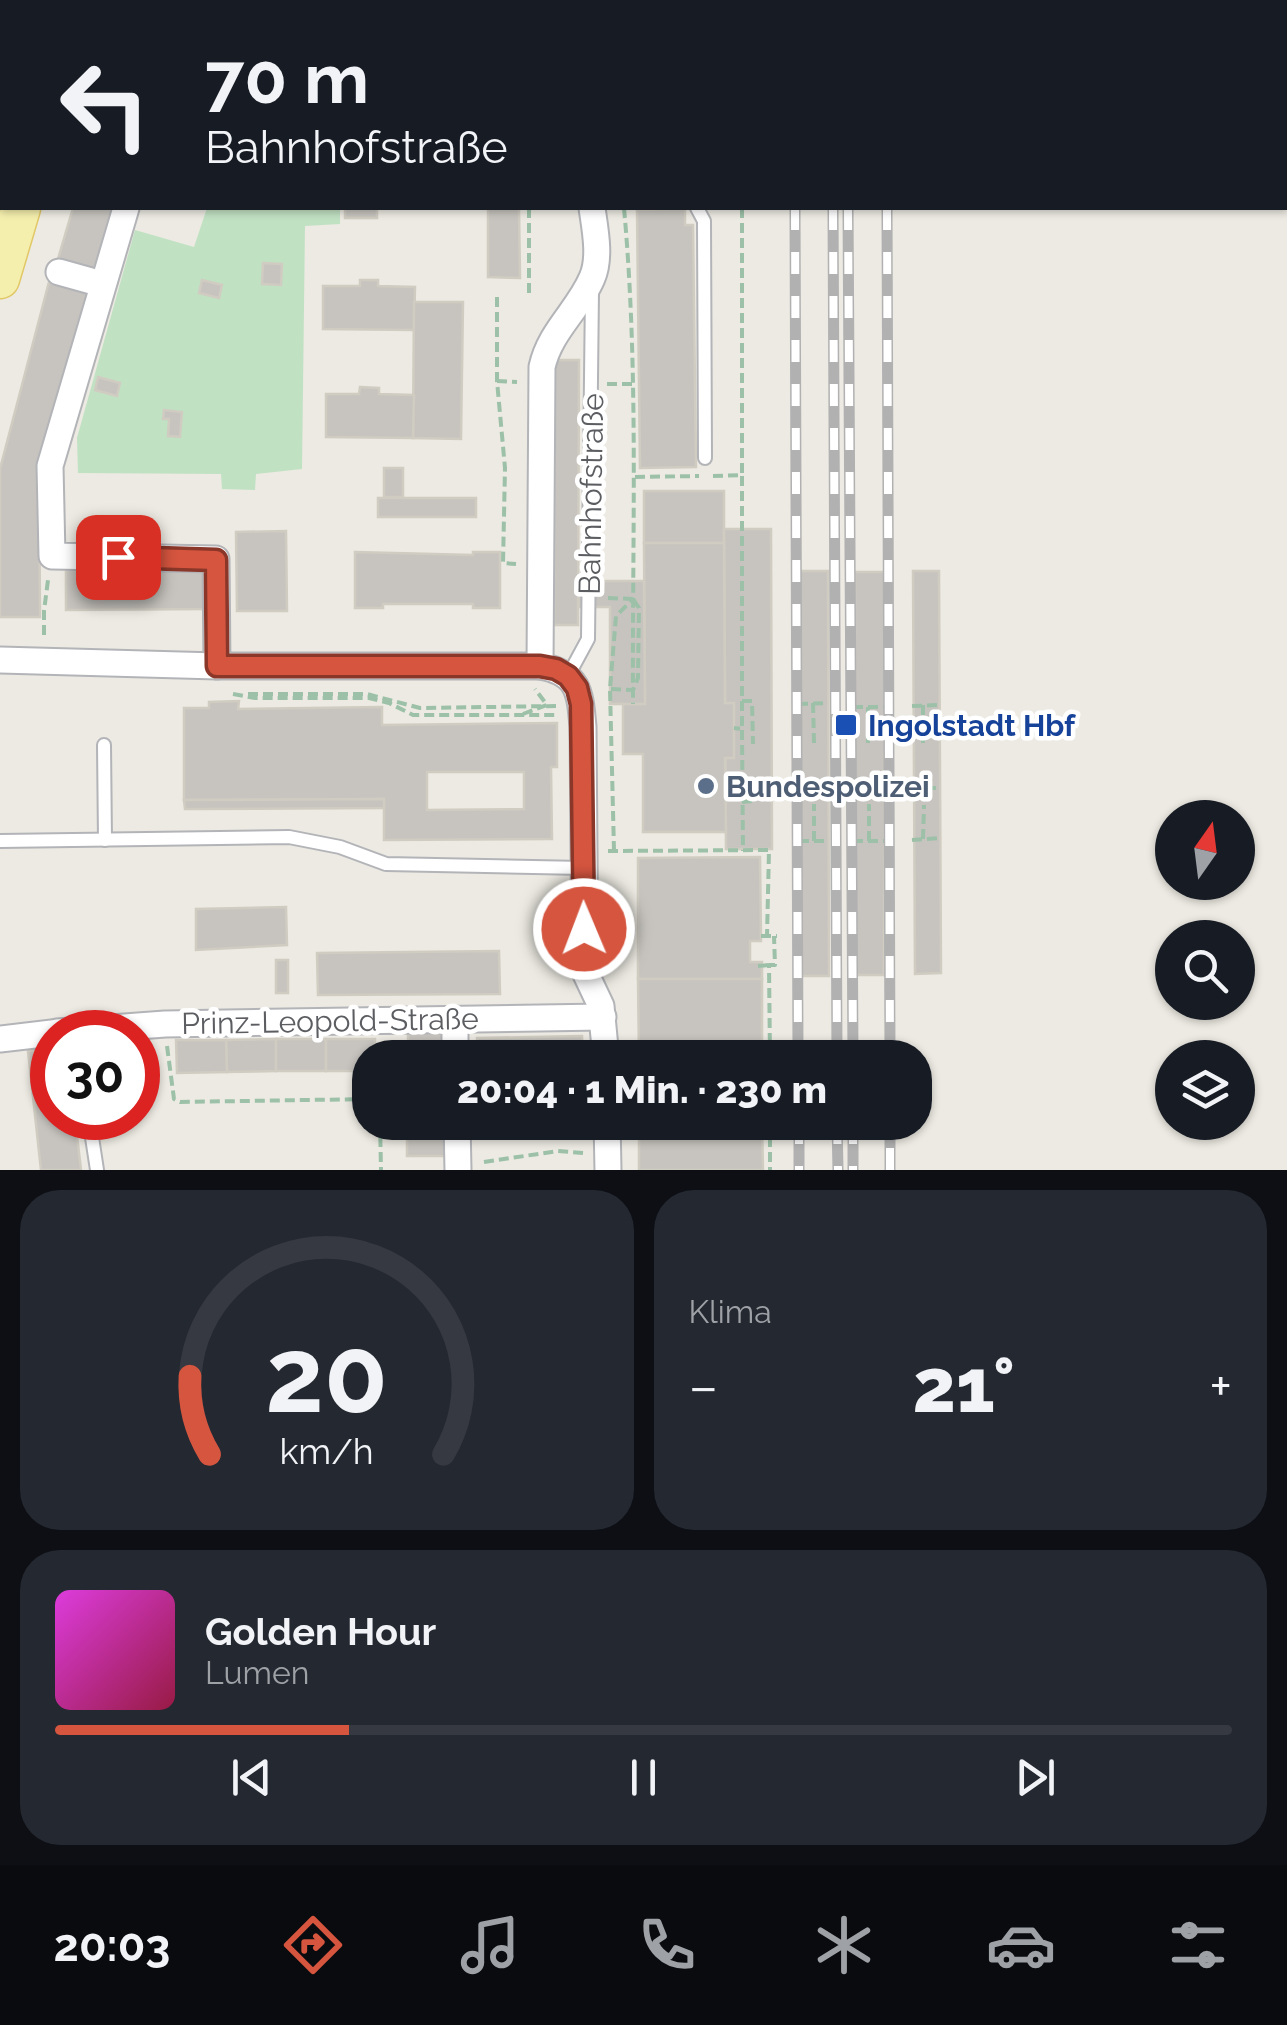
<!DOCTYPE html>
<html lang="de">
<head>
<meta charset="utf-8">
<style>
	:root { --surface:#171b24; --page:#242831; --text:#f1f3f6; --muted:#9ea1a6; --line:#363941; --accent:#d5553f }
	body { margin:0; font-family:Raleway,sans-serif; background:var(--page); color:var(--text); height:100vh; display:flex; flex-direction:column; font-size:38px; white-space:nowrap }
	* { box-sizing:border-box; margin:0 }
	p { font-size:32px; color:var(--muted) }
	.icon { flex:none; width:55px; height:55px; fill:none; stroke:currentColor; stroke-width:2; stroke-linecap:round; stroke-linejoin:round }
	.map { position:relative; height:1170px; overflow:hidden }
	.details { display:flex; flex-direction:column; gap:20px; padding:20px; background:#0d0f14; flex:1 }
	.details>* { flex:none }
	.top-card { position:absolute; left:0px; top:0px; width:1288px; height:210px; box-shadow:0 2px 8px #0004; background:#171b24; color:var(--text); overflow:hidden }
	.needle { width:65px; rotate:14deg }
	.buttons { position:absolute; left:1155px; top:800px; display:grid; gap:20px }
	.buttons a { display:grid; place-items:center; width:100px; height:100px; border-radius:50%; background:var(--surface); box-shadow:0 2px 8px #0004; font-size:50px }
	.speed { position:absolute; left:30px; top:1010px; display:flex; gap:20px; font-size:50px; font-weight:700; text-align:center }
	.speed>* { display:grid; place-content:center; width:130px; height:130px; border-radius:50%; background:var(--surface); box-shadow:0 2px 8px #0004; line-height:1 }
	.speed .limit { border:15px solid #d22; background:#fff; color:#111 }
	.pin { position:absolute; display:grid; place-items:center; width:85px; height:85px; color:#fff; margin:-42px; border-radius:20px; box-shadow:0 5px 15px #0006 }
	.me { position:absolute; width:110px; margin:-55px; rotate:359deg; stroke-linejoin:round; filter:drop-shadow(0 0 8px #0008) }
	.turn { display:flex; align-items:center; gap:35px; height:210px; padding:0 40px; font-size:45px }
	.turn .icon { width:130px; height:130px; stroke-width:2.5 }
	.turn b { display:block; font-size:70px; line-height:85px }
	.big { font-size:75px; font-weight:800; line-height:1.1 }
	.details .tile { flex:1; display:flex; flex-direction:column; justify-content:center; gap:15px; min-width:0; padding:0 35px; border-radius:40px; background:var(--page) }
	.details .dial { align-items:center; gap:0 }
	.dial svg { height:260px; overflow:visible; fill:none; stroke:var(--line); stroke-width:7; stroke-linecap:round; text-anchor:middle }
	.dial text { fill:var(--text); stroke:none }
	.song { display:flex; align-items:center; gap:30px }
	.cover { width:120px; height:120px; border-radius:15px; background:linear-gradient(135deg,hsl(300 70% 55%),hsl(340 70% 35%)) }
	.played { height:10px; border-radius:5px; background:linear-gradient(90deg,var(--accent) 25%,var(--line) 25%) }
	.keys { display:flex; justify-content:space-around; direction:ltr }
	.heat { display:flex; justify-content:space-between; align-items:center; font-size:55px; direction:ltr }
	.details .tiles { flex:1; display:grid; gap:20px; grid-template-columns:1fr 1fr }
	.tile:last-child { grid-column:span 2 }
	.trip { position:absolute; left:352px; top:1040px; width:580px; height:100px; border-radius:40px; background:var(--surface); box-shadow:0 2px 8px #0004; font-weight:800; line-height:100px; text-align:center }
	.tabs { display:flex; height:160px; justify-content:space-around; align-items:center; background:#090b0e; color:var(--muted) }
	.tabs .icon { width:70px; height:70px }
	.tabs .active { color:var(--accent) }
	.tabs b { font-size:45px; color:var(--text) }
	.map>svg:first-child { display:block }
	.green { fill:#c1e1c3 }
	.building { fill:#c7c4bf; stroke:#d0ccc2; stroke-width:2.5; fill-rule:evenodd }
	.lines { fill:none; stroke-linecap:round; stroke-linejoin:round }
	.service-casing { stroke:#b3b4b8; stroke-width:16 }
	.minor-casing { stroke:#b3b4b8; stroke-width:29 }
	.primary-casing { stroke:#e1c766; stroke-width:41 }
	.path { stroke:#9cc1a8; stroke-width:4; stroke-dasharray:10 5; stroke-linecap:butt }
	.service { stroke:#fff; stroke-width:12 }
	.minor { stroke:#fff; stroke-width:25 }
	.primary { stroke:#f5efae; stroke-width:38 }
	.rail-casing { stroke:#b1b1b2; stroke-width:11 }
	.rail { stroke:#fff; stroke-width:8; stroke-dasharray:22; stroke-linecap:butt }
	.route-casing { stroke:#8a3729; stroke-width:25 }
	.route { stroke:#d5553f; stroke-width:18 }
	.transit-dot { fill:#1a4fb4; stroke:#fff; stroke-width:4 }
	.service-dot { fill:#5c6f8a; stroke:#fff; stroke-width:4 }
	.labels { text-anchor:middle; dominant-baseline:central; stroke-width:9; stroke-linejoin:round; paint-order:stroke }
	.street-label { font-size:30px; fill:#5b5d61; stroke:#fff }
	.transit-label { font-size:30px; font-weight:bold; fill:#164399; stroke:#fff; text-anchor:start }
	.service-label { font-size:30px; font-weight:bold; fill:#4e5e75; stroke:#fff; text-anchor:start }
</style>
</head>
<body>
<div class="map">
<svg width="1287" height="1170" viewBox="0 0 1287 1170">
	<rect width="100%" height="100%" fill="#eceae2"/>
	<path class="green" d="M 207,208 L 340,208 L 340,224 L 305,226 L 302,469 L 256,474 L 255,490 L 222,489 L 221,474 L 78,473 L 77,438 L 135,230 L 194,247 Z"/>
	<g class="building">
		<rect x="210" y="0" width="183" height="2"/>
		<path d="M 73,208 L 115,208 L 96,271 L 58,259 Z"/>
		<rect x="345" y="208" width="32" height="10"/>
		<path d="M 488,208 L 519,208 L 520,278 L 488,277 Z"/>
		<path d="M 685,209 L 685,225 L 693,225 L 696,467 L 640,468 L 637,210 Z"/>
		<path d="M 263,263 L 282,264 L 281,285 L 262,284 Z"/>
		<path d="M 202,280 L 222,285 L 219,298 L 199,293 Z"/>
		<path d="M 360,280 L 378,280 L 378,286 L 415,287 L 414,330 L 323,329 L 323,286 L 360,286 Z"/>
		<path d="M 49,282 L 89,293 L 39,465 L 40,617 L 0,617 L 0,469 Z"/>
		<path d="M 414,302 L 463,302 L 461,439 L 413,438 Z"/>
		<path d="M 555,360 L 579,360 L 578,625 L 554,625 Z"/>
		<path d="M 98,377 L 120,383 L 117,396 L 95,390 Z"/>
		<path d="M 360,387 L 379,388 L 379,394 L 414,395 L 413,438 L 326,437 L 326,394 L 359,394 Z"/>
		<path d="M 164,410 L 182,412 L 180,437 L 168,436 L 169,419 L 163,419 Z"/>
		<rect x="384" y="468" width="19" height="29"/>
		<rect x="644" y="491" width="80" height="52"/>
		<rect x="378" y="498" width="98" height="19"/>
		<path d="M 724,529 L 771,529 L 772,849 L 726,849 Z"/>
		<path d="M 286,531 L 287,611 L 237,611 L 236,532 Z"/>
		<path d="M 644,543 L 724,543 L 725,703 L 734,703 L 734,758 L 725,758 L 726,832 L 643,832 L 643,754 L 623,754 L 623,704 L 645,704 Z"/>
		<path d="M 355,552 L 473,555 L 473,552 L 500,552 L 500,608 L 473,608 L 473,604 L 383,604 L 383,608 L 355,608 Z"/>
		<path d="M 66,565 L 207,565 L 208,609 L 66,610 Z"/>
		<path d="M 798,571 L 828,571 L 829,976 L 800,976 Z"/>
		<path d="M 913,571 L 939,571 L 941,973 L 915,974 Z"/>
		<path d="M 855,572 L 885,572 L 884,975 L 854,975 Z"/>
		<path d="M 579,581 L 644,581 L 645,704 L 610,704 L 610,607 L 579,607 Z"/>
		<path d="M 239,701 L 238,709 L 382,707 L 382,725 L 557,723 L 557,767 L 551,767 L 552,839 L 384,840 L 384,799 L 184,800 L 184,708 L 209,708 L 209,702 ZM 427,772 L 524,772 L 524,809 L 427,810 Z"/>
		<path d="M 384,799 L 384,808 L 185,809 L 184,800 Z"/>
		<path d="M 760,857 L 761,941 L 750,941 L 750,962 L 762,962 L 762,979 L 638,979 L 638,858 Z"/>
		<path d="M 286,907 L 287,945 L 196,950 L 196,909 Z"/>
		<path d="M 499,951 L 500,994 L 318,995 L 317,953 Z"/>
		<rect x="276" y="960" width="12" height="33"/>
		<path d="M 638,979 L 762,979 L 762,1058 L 639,1058 Z"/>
		<rect x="408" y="1032" width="40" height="26"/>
		<path d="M 582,1036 L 583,1058 L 477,1058 L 477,1038 Z"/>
		<path d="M 276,1039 L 276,1071 L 227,1072 L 226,1040 Z"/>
		<rect x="276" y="1039" width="50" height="32"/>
		<path d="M 326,1039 L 375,1039 L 375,1058 L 370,1058 L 370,1071 L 326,1071 Z"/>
		<path d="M 146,1040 L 150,1074 L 138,1075 L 138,1041 Z"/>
		<path d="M 176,1040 L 226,1040 L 227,1072 L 177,1073 Z"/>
		<path d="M 52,1048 L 52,1118 L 75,1118 L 81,1170 L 41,1170 L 28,1051 Z"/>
		<rect x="407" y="1122" width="40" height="34"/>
		<path d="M 639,1122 L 762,1122 L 763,1170 L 639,1170 Z"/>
	</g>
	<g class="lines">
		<defs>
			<g id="service">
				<path d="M 415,0 L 415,2"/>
				<path d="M 184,2 L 185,0"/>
				<path d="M 739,2 L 739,0"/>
				<path d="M 697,208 L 704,221 L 705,458"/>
				<path d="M 568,676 L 588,639 L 592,291"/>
				<path d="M 104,745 L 105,840"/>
				<path d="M 0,841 L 289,837 L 340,847 L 386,864 L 583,868"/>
				<path d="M 89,1118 L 97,1170"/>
			</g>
			<g id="minor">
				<path d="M 537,0 L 538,2"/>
				<path d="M 0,141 L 2,142"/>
				<path d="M 126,208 L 50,466 L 52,556 L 216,559 L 217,666"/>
				<path d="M 59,272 L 102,284"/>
				<path d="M 0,660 L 217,666 L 540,666 C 579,673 580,692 583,727 L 585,972 L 601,1006 L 606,1058"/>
				<path d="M 540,666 L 542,367 C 550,331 578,311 592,278 C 601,258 595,229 592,208"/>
				<path d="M 455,1019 L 455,1058"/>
				<path d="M 57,1032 L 165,1024 L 603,1017"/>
				<path d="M 0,1039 L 52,1033"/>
				<path d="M 457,1122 L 458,1170"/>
				<path d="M 607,1122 L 608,1170"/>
			</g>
			<g id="primary">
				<path d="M 85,2 L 86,0"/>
				<path d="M 0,279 L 21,208"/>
			</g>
		</defs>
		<use href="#service" class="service-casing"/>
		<use href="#minor" class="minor-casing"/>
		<use href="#primary" class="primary-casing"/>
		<g class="path">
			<path d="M 529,208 L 529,297"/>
			<path d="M 624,208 C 639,373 632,538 633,704"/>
			<path d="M 742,208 L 742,475"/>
			<path d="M 497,297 L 497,381 L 505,468 L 503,563 L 516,564"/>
			<path d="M 497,381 L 517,382"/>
			<path d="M 607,384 L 632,384"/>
			<path d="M 713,476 L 742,475 L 742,729 L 734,728"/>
			<path d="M 635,477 L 699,476"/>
			<path d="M 608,598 L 633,599"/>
			<path d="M 44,635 L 44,611 L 48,580"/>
			<path d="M 611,689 L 633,690 L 638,678 L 639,608 L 633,599"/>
			<path d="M 233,694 L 255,698 L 369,698 L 389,703 L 413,715 L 559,715"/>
			<path d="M 248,694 L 367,694 L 420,708 L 556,706"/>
			<path d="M 742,701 L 752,701 L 753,744"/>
			<path d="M 813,703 L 814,743"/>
			<path d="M 798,704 L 828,703"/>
			<path d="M 923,705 L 923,743"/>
			<path d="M 912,706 L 939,705"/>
			<path d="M 853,707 L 884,707"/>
			<path d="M 523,714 L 547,705 L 535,689"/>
			<path d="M 742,730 L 743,851"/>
			<path d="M 868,743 L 868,707"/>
			<path d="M 869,779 L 869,790"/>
			<path d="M 924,779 L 924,790"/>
			<path d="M 911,788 L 940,788"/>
			<path d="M 853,790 L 885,790"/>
			<path d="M 814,793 L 814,779"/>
			<path d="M 799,794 L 829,793"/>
			<path d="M 742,802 L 753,801 L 753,779"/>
			<path d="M 923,839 L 924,805"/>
			<path d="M 912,840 L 940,838"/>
			<path d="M 799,841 L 829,841"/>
			<path d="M 814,841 L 814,804"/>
			<path d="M 853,841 L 884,841"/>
			<path d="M 869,841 L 869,804"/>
			<path d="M 608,851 L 769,850 L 767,936"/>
			<path d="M 614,851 L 610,689 L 616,616 L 633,599"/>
			<path d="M 761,936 L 777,936"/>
			<path d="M 758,966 L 769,965"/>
			<path d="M 167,1046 L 174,1099 L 180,1102 L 370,1099"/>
			<path d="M 379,1046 L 379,1058"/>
			<path d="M 770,1058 L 769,965 L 775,965 L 774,936"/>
			<path d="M 380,1122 L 381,1170"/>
			<path d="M 770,1122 L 770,1170"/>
			<path d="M 484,1162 L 558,1151 L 583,1153"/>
		</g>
		<use href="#service" class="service"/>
		<use href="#minor" class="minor"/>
		<use href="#primary" class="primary"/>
		<defs>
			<g id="rail">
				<path d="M 832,0 L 832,2"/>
				<path d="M 847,0 L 847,2"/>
				<path d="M 885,0 L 885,2"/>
				<path d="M 795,2 L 795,0"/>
				<path d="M 795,208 L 798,1058"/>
				<path d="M 833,208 L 837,1058"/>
				<path d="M 848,208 L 853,1058"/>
				<path d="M 887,208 L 890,1058"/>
				<path d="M 799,1122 L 799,1170"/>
				<path d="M 837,1122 L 838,1170"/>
				<path d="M 853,1122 L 853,1170"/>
				<path d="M 890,1170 L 890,1122"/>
			</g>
		</defs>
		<use href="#rail" class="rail-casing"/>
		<use href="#rail" class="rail"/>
	</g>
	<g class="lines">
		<defs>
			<path id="route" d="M 118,557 L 216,560 L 217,666 L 540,666 L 556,669 L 568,676 L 577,688 L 581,704 L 584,929"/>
		</defs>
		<use href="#route" class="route-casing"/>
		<use href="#route" class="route"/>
	</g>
	<rect class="transit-dot" x="834" y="713" width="24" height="24" rx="5"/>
	<circle class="service-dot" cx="706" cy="786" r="10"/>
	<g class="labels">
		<g class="street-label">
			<text transform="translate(591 494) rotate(-89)">Bahnhofstraße</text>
			<text transform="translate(330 1021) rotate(-1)">Prinz-Leopold-Straße</text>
		</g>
		<g class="transit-label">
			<text x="868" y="725">Ingolstadt Hbf</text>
		</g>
		<g class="service-label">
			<text x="726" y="786">Bundespolizei</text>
		</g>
	</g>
</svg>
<div class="buttons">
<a><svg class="needle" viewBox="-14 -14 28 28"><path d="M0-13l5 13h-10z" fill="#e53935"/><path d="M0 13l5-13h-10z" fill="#9ea1a6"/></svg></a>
<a><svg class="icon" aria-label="search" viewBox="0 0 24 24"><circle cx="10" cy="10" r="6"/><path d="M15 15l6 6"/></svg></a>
<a><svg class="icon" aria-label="layers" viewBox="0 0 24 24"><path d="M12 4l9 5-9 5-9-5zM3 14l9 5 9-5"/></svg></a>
</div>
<div class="speed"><div class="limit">30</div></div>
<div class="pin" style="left:118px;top:557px;background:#d93025"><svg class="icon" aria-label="arrive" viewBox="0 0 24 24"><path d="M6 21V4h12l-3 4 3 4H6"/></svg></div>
<svg class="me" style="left:584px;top:929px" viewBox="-20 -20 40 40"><circle r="17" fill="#d5553f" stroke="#fff" stroke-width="3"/><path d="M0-11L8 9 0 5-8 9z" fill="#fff"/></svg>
<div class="trip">20:04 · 1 Min. · 230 m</div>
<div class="top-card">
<div class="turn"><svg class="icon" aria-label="left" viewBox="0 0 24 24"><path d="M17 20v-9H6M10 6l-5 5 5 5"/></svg><div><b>70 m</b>Bahnhofstraße</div></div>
</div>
</div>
<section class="details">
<div class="tiles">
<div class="tile dial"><svg viewBox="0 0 100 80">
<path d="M14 69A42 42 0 1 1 86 69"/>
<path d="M14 69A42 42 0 0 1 8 45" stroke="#d5553f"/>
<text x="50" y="56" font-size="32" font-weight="700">20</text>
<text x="50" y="72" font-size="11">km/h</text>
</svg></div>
<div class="tile"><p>Klima</p>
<div class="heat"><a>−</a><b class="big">21°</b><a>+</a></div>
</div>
<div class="tile">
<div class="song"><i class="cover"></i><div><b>Golden Hour</b><p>Lumen</p></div></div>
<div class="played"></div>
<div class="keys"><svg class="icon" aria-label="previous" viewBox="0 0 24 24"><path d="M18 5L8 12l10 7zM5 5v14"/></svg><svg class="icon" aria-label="pause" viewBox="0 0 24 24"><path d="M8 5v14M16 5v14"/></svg><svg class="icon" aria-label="next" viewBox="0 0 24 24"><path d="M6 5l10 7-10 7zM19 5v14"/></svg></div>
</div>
</div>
</section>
<nav class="tabs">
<b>20:03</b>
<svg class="icon active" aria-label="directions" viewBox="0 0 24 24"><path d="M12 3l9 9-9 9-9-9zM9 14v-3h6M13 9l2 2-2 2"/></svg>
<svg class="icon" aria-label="music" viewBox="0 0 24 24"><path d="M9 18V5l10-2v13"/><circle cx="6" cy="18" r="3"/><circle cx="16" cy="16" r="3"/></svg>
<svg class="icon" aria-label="phone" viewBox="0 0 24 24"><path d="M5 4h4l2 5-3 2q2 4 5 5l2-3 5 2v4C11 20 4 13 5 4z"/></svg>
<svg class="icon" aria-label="climate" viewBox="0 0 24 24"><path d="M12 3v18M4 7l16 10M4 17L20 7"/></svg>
<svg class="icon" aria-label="car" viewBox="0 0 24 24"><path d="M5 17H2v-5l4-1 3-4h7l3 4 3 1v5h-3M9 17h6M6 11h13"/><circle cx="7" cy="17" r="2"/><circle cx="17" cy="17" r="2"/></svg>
<svg class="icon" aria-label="filters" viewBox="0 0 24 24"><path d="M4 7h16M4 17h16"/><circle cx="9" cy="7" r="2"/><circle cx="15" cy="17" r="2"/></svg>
</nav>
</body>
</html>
